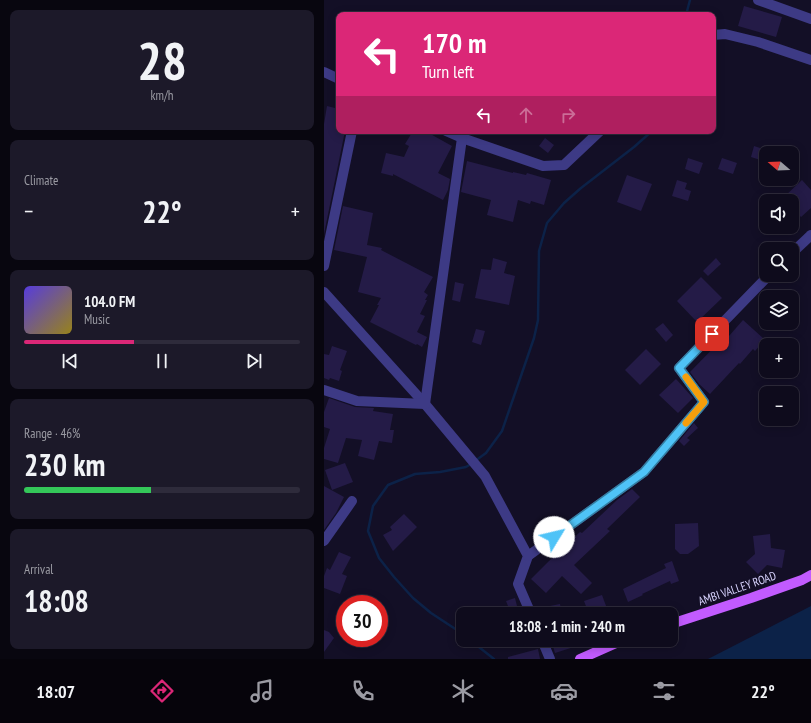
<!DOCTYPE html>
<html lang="en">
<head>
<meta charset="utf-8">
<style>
	:root { --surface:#0e0b1c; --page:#1c1929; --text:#f1f3f6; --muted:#9b9ba3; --line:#2e2b3b; --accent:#db2777 }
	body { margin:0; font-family:"PT Sans Narrow",sans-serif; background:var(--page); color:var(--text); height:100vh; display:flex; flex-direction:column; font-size:15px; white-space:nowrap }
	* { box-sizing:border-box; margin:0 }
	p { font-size:13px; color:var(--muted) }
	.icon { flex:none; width:22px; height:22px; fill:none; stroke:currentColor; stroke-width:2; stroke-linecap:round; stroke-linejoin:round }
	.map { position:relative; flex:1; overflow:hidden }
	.side { display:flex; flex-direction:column; gap:10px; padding:10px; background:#08060f; width:324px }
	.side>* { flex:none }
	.hud { position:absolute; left:12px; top:12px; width:380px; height:122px; border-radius:8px; box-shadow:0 2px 10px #0003,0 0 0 1px var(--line); background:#db2777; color:#fff; overflow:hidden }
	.needle { width:26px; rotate:289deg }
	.controls { position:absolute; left:435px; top:146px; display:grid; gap:8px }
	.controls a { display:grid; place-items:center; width:40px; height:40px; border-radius:8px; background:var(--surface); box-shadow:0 2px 10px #0003,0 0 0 1px var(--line); font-size:20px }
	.speed { position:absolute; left:12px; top:595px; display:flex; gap:8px; font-size:20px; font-weight:700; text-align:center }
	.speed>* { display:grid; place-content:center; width:52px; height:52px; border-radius:50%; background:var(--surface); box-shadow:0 2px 10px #0003,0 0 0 1px var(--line); line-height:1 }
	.speed .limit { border:6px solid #d22; background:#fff; color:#111 }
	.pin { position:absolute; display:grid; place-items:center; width:34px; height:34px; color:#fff; margin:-17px; border-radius:8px; box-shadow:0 2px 6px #0006 }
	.me { position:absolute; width:44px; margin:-22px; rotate:54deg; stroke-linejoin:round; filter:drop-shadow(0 0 3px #0008) }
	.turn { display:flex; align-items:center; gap:14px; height:84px; padding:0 20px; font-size:18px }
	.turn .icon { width:52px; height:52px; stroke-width:2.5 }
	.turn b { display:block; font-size:28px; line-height:34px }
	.lanes { display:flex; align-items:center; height:38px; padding:0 20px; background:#0003; justify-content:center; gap:20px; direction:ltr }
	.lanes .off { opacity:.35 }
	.big { font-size:30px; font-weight:600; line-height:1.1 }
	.side .card { flex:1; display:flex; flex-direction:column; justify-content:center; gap:6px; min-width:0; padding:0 14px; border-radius:8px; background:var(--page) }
	.side .dial { align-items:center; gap:0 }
	.dial b { font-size:52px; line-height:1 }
	.song { display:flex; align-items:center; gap:12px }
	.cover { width:48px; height:48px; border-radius:6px; background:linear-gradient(135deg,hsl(250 70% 55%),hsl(50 70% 35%)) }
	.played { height:4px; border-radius:2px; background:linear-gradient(90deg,var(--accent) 40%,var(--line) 40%) }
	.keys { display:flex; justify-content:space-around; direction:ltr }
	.heat { display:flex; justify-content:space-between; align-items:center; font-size:22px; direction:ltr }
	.charge { height:6px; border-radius:3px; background:linear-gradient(90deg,#34c759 46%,var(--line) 0) }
	.trip { position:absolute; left:132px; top:607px; width:222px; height:40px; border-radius:8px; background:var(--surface); box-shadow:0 2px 10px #0003,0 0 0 1px var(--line); font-weight:600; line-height:40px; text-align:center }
	.tab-bar { display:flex; height:64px; justify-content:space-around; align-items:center; background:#06040b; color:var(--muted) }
	.tab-bar .icon { width:28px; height:28px }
	.tab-bar .current { color:var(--accent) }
	.tab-bar b { font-size:18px; color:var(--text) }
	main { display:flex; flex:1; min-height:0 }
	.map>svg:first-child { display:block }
	.water { fill:#0c2248 }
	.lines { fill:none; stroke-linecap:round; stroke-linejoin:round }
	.stream { stroke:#0c2248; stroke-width:2.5 }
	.building { fill:#241b47 }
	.minor { stroke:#3d3a85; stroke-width:10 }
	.major { stroke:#c25bff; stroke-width:10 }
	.route-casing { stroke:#337fa1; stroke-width:10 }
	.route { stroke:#4fc3f7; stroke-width:7 }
	.slow { stroke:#f59e0b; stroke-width:7 }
	.labels { text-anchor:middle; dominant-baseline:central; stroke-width:4; stroke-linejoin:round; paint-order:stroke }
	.street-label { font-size:12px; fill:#d9d4ff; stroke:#130f26 }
</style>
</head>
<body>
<main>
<section class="side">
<div class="card dial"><b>28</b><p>km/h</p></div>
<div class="card"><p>Climate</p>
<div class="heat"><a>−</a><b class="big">22°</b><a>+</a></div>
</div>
<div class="card">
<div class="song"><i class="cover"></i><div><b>104.0 FM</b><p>Music</p></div></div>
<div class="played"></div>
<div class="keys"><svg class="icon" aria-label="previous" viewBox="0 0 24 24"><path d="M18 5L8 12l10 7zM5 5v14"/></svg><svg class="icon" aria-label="pause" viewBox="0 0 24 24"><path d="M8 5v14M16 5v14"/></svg><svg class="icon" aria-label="next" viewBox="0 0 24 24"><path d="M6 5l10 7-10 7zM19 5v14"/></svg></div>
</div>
<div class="card"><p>Range · 46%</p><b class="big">230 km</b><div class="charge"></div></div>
<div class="card"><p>Arrival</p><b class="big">18:08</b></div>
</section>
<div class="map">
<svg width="487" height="659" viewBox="0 0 487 659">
	<rect width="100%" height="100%" fill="#130f26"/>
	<path class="water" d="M 487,606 L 487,659 L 384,659 Z"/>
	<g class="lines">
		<g class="stream">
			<path d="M 362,15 L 366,0"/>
			<path d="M 151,461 L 162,453 L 178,431 L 210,338 L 214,320 L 215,251 L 223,223 L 240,203 L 257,188 L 310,147 L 328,131"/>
			<path d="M 139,634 L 107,613 L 89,598 L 70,577 L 55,558 L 44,531 L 49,506 L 64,485 L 91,474 L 116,472 L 142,467 L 147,464"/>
			<path d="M 146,640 L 170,659"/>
		</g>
	</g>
	<g class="building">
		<path d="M 420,6 L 458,17 L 452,37 L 414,26 Z"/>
		<path d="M 3,106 L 15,109 L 15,131 L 21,131 L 0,234 L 0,124 Z"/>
		<path d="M 89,131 L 101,131 L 128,146 L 114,173 L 126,179 L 124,190 L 119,200 L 69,174 L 69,176 L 57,173 L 62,153 L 80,157 L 85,146 L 81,144 Z"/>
		<path d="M 221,138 L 230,145 L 224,153 L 215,146 Z"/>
		<path d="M 430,146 L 442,150 L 442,162 L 427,157 Z"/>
		<path d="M 364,158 L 379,163 L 375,174 L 361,169 Z"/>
		<path d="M 398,158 L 413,163 L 409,174 L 394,169 Z"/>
		<path d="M 143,161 L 189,173 L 189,172 L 202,175 L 203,173 L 227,180 L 220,205 L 207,201 L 206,204 L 194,200 L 189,222 L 163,215 L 167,200 L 137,192 Z"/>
		<path d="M 303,175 L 328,184 L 317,211 L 293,202 Z"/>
		<path d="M 353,180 L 363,183 L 361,189 L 367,191 L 364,201 L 348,196 Z"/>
		<path d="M 478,180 L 487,190 L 487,208 L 477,217 L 468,207 L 468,201 L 462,201 L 459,198 Z"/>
		<path d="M 19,206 L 49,213 L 43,245 L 58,248 L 57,250 L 109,277 L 100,292 L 104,295 L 101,300 L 103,300 L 96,314 L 101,316 L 93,332 L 103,337 L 98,347 L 93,344 L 92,345 L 46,322 L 55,305 L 53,305 L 57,298 L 34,292 L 43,257 L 10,250 Z"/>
		<path d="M 169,258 L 183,262 L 180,273 L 191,276 L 185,305 L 151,298 L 157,269 L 167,270 Z"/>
		<path d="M 392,258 L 397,264 L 384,276 L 379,271 Z"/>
		<path d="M 377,277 L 398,298 L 373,322 L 353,301 Z"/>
		<path d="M 131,282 L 140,284 L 136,302 L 128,300 Z"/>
		<path d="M 419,320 L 441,340 L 431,351 L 429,349 L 416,364 L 415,363 L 386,394 L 375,384 L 366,372 L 403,334 L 405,336 Z"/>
		<path d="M 339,323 L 349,335 L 342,342 L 331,329 Z"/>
		<path d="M 152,329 L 161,331 L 157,345 L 148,342 Z"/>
		<path d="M 8,346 L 23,351 L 16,370 L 18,371 L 15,381 L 6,378 L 5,380 L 0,378 L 0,354 L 5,355 Z"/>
		<path d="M 322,349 L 337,364 L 316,385 L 301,370 Z"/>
		<path d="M 352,379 L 369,398 L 354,413 L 335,395 Z"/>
		<path d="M 5,398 L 31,407 L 50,408 L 49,411 L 69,414 L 66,430 L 70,430 L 68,443 L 55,441 L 50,460 L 34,456 L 38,440 L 22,438 L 14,463 L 0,459 L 0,448 L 6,429 L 0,427 L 0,412 Z"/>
		<path d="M 370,423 L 374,428 L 363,438 L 366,440 L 360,446 L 355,441 Z"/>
		<path d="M 21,463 L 29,482 L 8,490 L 1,470 Z"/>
		<path d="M 0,486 L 20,497 L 12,513 L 0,530 Z"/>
		<path d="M 308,489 L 316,497 L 283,529 L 286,531 L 250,565 L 268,583 L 257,594 L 238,576 L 222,593 L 207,579 L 225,561 L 256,532 L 258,533 L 293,500 Z"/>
		<path d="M 80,514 L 93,527 L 69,551 L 59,535 L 68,530 L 66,527 Z"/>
		<path d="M 374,523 L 375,546 L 364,554 L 356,554 L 351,549 L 351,524 Z"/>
		<path d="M 219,527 L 224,533 L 214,540 L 210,535 Z"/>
		<path d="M 446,534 L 447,548 L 461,550 L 458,568 L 443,565 L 434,574 L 422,562 L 431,554 L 429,536 Z"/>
		<path d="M 15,552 L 27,557 L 18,574 L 23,576 L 16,594 L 0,588 L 0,576 L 3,568 L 6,570 Z"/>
		<path d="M 348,561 L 355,581 L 347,584 L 346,581 L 318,594 L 319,595 L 304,602 L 299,589 L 342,568 L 340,564 Z"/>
		<path d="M 278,595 L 285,614 L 265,614 L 260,601 Z"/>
		<path d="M 191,598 L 195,614 L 181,614 L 179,607 L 184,606 L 182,601 Z"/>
		<path d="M 236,604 L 238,614 L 217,614 L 216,608 Z"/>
		<path d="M 0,630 L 5,632 L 10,638 L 0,652 Z"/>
		<path d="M 227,640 L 273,640 L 253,648 L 253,646 L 231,653 Z"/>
		<path d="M 214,649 L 216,659 L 184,659 L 184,657 Z"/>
	</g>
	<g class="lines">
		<g class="minor">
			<path d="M 434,0 L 487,19"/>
			<path d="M 389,35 L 401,34 L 434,42 L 487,60"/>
			<path d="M 0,72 L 15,79"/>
			<path d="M 138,138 L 219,166 L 240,165 L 276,131"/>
			<path d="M 468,253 L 487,235"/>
			<path d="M 0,266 L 28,131"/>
			<path d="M 0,292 L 101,404 L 161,476 L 204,556 L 194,584 L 207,614"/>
			<path d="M 0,390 L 33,401 L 101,404 L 138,138 L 122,131"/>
			<path d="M 0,541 L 28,501"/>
			<path d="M 204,556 L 320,472 L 380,402 L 355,368 L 445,275"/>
			<path d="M 218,640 L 226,659"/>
		</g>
		<g class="major">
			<path d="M 347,624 L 427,598 L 478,580 L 487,575"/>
			<path d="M 256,659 L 299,640"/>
		</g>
	</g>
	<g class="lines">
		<defs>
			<path id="route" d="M 230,537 L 320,472 L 380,402 L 355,368 L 388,334"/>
		</defs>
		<use href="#route" class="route-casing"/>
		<use href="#route" class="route"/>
		<path class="slow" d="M 362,423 L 380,402 L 362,377"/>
	</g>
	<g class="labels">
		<g class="street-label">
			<text transform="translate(413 588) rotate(-19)">AMBI VALLEY ROAD</text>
		</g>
	</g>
</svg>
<div class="controls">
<a><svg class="needle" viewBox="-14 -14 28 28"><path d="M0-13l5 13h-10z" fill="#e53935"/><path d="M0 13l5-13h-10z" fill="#9b9ba3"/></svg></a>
<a><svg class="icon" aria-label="sound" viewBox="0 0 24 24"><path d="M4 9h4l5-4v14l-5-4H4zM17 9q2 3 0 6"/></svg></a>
<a><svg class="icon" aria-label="search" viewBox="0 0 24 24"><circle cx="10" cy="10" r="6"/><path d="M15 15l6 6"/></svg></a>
<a><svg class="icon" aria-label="layers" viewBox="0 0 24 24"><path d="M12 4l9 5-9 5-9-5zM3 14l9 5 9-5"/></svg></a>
<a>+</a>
<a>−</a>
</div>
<div class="speed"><div class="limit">30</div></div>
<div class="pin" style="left:388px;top:334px;background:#d93025"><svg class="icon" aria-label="arrive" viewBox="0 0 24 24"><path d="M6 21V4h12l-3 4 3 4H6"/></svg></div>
<svg class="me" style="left:230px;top:537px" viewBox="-20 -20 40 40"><circle r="19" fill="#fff"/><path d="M0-13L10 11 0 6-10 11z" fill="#4fc3f7"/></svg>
<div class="trip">18:08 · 1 min · 240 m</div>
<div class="hud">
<div class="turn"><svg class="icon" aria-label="left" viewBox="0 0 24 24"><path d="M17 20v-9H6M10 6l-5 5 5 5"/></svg><div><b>170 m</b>Turn left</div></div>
<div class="lanes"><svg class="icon" aria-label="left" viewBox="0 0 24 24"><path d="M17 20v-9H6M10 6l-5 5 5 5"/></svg><svg class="icon off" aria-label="ahead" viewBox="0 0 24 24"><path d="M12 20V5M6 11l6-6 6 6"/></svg><svg class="icon off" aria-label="right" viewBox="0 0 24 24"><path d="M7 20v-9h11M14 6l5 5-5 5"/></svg></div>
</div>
</div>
</main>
<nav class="tab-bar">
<b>18:07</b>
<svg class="icon current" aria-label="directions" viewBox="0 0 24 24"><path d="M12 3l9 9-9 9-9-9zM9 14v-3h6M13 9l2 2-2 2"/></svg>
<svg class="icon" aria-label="music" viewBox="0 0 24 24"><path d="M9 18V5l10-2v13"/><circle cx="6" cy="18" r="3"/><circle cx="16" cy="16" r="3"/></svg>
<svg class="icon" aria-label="phone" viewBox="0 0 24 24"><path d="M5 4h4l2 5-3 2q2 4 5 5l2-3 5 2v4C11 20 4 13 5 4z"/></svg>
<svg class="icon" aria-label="climate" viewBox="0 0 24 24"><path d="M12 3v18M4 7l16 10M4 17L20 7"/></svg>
<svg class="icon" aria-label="car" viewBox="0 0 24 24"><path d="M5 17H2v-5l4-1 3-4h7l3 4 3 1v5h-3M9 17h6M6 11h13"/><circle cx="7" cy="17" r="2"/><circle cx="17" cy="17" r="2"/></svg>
<svg class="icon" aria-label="filters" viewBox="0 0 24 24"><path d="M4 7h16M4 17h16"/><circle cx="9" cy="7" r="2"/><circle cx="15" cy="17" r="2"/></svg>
<b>22°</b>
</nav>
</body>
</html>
